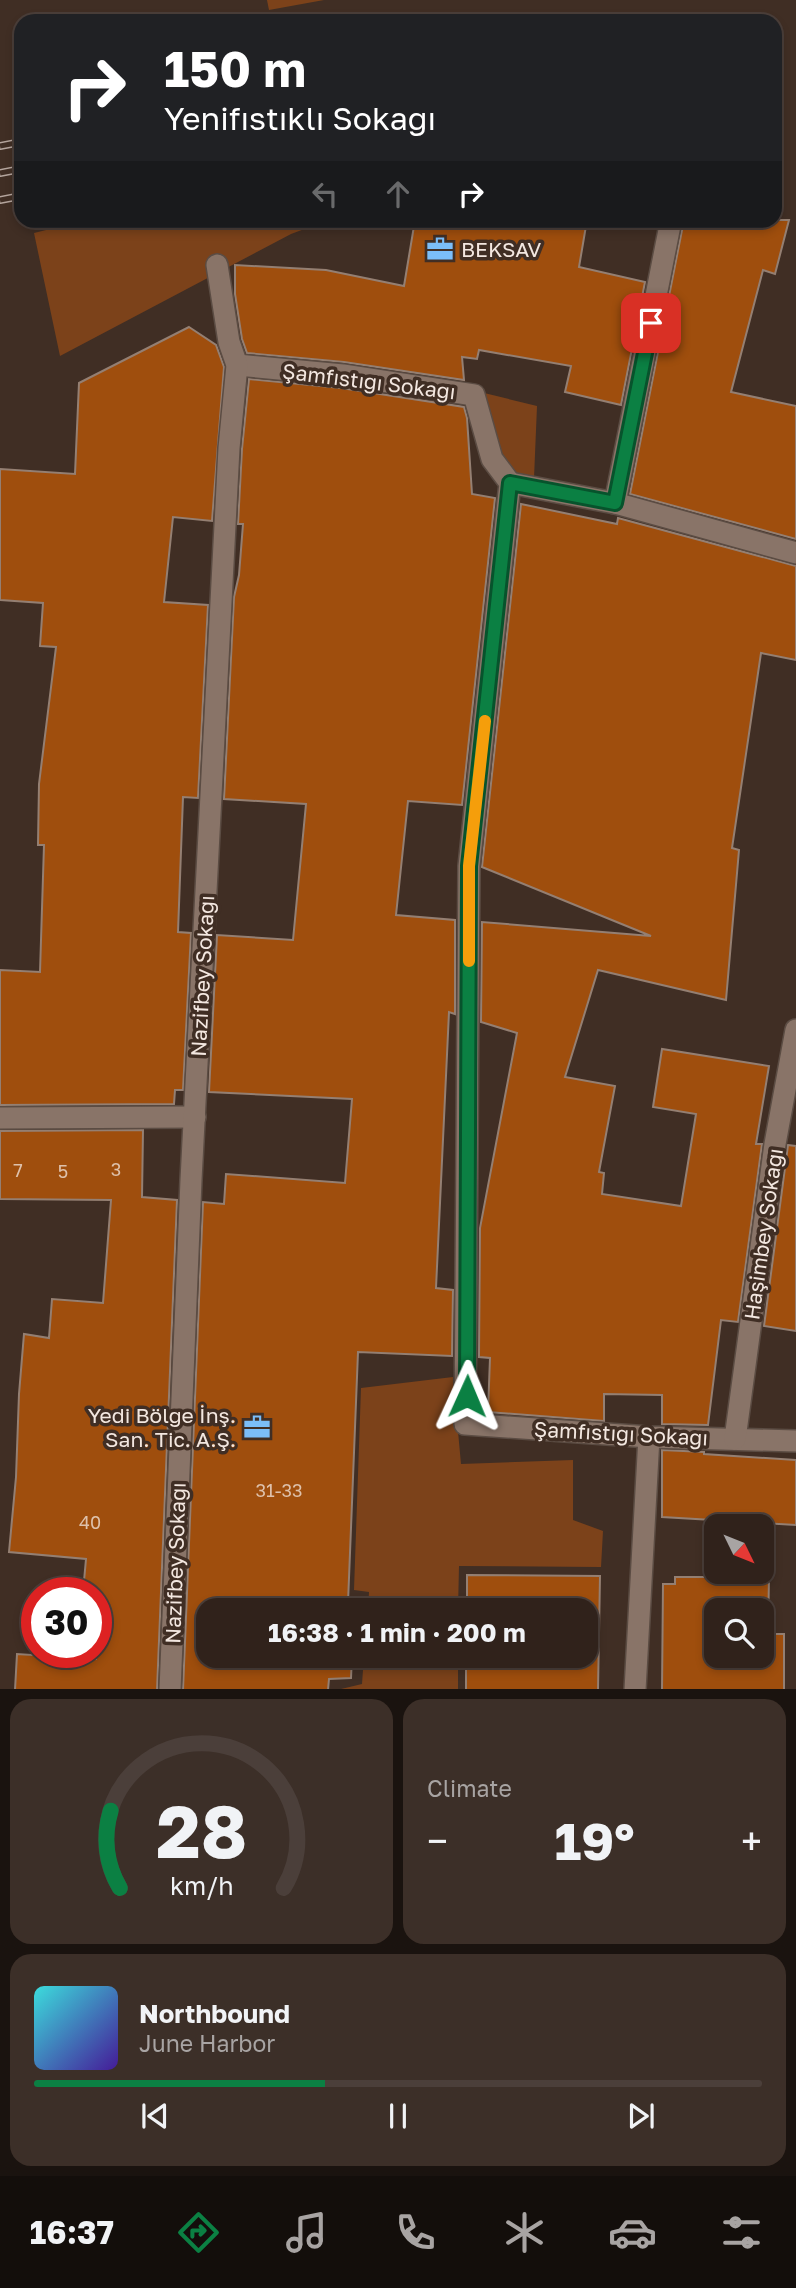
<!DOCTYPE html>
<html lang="en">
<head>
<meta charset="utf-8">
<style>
	:root { --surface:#30221b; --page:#3c2f28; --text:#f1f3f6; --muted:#a8a4a3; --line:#4b3f3a; --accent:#0b8043 }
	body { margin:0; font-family:"Golos Text",sans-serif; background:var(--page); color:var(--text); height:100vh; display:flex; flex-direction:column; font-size:26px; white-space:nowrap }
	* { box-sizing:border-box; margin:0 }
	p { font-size:23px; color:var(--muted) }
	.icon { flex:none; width:38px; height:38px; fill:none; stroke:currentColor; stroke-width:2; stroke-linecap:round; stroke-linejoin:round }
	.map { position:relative; height:1689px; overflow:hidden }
	.drawer { display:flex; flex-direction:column; gap:10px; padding:10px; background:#1a130f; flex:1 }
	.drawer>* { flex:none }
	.banner { position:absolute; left:14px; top:14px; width:768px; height:214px; border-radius:21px; box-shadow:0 4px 10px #0003,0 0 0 2px var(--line); background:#202124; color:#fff; overflow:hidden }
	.needle { width:46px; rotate:133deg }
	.controls { position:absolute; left:704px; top:1514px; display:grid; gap:14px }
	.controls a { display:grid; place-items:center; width:70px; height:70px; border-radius:14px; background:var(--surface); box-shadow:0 4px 10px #0003,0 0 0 2px var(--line); font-size:35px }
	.speed { position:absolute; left:21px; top:1577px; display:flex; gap:14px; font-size:35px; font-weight:700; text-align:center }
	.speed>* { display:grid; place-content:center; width:91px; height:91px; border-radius:50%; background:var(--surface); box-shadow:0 4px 10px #0003,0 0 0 2px var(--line); line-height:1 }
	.speed .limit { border:10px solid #d22; background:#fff; color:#111 }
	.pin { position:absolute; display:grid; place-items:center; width:60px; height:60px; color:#fff; margin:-30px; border-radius:14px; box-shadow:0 4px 10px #0006 }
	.me { position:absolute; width:77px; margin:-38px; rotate:1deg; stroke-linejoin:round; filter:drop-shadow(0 0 5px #0008) }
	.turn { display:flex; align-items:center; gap:24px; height:147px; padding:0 35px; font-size:32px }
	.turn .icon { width:91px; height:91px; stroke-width:2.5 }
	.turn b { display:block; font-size:49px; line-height:60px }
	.lanes { display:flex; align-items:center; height:66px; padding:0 35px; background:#0003; justify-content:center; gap:35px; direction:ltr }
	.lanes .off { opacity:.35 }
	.big { font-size:52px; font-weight:700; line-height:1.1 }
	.drawer .tile { flex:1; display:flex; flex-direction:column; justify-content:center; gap:10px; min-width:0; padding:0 24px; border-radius:21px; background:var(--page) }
	.drawer .dial { align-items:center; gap:0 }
	.dial svg { height:182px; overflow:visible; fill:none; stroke:var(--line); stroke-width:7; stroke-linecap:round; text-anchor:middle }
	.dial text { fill:var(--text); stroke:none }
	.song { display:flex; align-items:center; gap:21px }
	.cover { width:84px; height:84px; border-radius:10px; background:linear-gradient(135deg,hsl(180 70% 55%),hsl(260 70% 35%)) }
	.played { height:7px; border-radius:4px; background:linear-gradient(90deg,var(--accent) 40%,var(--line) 40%) }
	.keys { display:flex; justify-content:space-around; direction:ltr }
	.heat { display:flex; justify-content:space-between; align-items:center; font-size:38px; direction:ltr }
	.drawer .tiles { flex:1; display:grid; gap:10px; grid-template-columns:1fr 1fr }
	.tile:last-child { grid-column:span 2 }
	.trip { position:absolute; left:196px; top:1598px; width:402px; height:70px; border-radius:21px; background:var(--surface); box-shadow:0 4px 10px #0003,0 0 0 2px var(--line); font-weight:700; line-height:70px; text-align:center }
	.menu { display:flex; height:112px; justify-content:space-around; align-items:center; background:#130e0b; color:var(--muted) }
	.menu .icon { width:49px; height:49px }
	.menu .on { color:var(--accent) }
	.menu b { font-size:32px; color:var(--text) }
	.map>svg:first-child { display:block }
	.green { fill:#7c421a }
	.building { fill:#9f4e0d; stroke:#947f72; stroke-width:2; fill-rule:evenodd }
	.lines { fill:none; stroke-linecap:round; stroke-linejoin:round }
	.minor-casing { stroke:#5b4c43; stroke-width:24 }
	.minor { stroke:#897468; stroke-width:21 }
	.rail-casing { stroke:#b4a59d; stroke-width:8 }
	.rail { stroke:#402e24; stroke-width:5; stroke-dasharray:16; stroke-linecap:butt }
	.route-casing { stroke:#07532c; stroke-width:18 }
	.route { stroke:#0b8043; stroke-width:12 }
	.slow { stroke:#f59e0b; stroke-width:12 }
	.labels { text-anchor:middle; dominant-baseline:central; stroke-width:7; stroke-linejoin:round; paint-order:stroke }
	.number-label { font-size:18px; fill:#dec1ab }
	.poi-label { font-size:21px; fill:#f3e7e0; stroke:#402e24; text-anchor:start }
	.street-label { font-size:21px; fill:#f3e7e0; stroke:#402e24 }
</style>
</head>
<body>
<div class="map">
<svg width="796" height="1690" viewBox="0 0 796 1690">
	<rect width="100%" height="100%" fill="#402e24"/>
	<g class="green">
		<path d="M 267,0 L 324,0 L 269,10 Z"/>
		<path d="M 86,220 L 326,221 L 291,234 L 60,356 L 34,233 Z"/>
		<path d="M 480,392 L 537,406 L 534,478 L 515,474 L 497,448 Z"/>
		<path d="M 453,1377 L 461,1464 L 573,1460 L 573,1520 L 603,1531 L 601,1567 L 459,1566 L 458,1610 L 368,1610 L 369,1592 L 354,1590 L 361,1388 Z"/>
		<path d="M 364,1656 L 458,1656 L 458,1689 L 341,1689 L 362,1684 Z"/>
	</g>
	<g class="building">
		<path d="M 415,220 L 587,220 L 579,267 L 645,282 L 621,405 L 565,392 L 571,366 L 479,350 L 477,359 L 462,357 L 464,380 L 344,362 L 247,353 L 242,339 L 235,294 L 235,265 L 326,270 L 404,286 Z"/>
		<path d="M 684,220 L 789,220 L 775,274 L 763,270 L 731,392 L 796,406 L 796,539 L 630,494 Z"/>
		<path d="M 189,327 L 216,345 L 224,367 L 212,521 L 173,517 L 164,602 L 208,605 L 198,798 L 183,797 L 178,932 L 191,933 L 183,1090 L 175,1090 L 174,1104 L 0,1105 L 0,970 L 40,972 L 44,845 L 38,845 L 39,784 L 56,647 L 40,646 L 43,603 L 0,600 L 0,469 L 75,474 L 79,383 Z"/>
		<path d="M 249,379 L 341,388 L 464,407 L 467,418 L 472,494 L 495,498 L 462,805 L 408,801 L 396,915 L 455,920 L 455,1014 L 449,1012 L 436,1288 L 453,1290 L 452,1356 L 358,1352 L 348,1603 L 356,1603 L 356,1610 L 208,1610 L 208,1656 L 352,1656 L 351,1678 L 329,1679 L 328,1690 L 183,1690 L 203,1202 L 224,1204 L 226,1174 L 345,1183 L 352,1099 L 209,1092 L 217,935 L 293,940 L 306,804 L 224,799 L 234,597 L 239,575 L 243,524 L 238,524 L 242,449 Z"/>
		<path d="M 521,504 L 617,524 L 618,518 L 796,566 L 796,660 L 761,653 L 732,848 L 739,850 L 726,1000 L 598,970 L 565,1077 L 615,1086 L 599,1172 L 604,1173 L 602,1194 L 681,1206 L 696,1114 L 653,1107 L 662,1049 L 769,1066 L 756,1144 L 762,1144 L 738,1322 L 721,1320 L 708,1425 L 662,1424 L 662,1395 L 604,1394 L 604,1421 L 488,1412 L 490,1358 L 479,1357 L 480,1228 L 517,1033 L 481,1022 L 482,922 L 651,936 L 482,867 Z"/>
		<path d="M 143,1130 L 142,1197 L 177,1200 L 157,1690 L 15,1690 L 17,1654 L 96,1659 L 96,1592 L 83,1592 L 86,1559 L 9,1552 L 16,1477 L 19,1394 L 24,1334 L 49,1338 L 52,1299 L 103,1303 L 111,1200 L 0,1199 L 0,1131 Z"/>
		<path d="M 788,1145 L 796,1146 L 796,1331 L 764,1326 Z"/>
		<path d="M 662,1450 L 704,1452 L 704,1454 L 796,1460 L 796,1525 L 662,1517 Z"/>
		<path d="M 467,1575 L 600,1576 L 598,1690 L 466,1690 L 466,1656 L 586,1656 L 586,1610 L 467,1610 Z"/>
		<path d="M 675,1577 L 769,1577 L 768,1634 L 784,1634 L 784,1690 L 662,1690 L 663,1584 L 675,1584 ZM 716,1610 L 761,1610 L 761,1656 L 716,1656 Z"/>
	</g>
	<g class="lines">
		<defs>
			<g id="minor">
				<path d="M 237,365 L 343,375 L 474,395 L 492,459 L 510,483 L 469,866 L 465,1424 L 649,1437 L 796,1441"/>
				<path d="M 510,483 L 615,503 L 796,553"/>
				<path d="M 615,503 L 671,220"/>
				<path d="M 0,1118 L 195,1117"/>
				<path d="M 735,1439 L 775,1144 L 796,1030"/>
				<path d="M 170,1690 L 191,1180 L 229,448 L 237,365 L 229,342 L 217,265"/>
				<path d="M 635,1690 L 649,1437"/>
			</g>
		</defs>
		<use href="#minor" class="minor-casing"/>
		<use href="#minor" class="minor"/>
		<defs>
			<g id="rail">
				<path d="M 591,21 L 612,17"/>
				<path d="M 0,146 L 21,142"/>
				<path d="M 0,173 L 21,169"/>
				<path d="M 0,200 L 21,196"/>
			</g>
		</defs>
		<use href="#rail" class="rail-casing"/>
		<use href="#rail" class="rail"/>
	</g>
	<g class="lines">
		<defs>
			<path id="route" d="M 467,1396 L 469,866 L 510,483 L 615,503 L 651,323"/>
		</defs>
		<use href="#route" class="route-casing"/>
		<use href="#route" class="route"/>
		<path class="slow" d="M 469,961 L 469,866 L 485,721"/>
	</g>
	<defs>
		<symbol id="office-bare" viewBox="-9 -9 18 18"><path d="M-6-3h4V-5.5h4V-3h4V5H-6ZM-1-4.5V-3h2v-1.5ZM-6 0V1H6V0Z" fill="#7bbef9" stroke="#402e24" stroke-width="2.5" paint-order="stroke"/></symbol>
	</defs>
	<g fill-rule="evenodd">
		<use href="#office-bare" x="421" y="230" width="38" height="38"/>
		<use href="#office-bare" x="238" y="1408" width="38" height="38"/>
	</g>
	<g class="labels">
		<g class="number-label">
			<text x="116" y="1169">3</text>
			<text x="18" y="1170">7</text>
			<text x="63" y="1171">5</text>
			<text x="279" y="1490">31-33</text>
			<text x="90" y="1522">40</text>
		</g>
		<g class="poi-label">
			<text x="461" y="249">BEKSAV</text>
			<text x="236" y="1415" text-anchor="end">Yedi Bölge İnş.<tspan x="236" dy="24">San. Tic. A.Ş.</tspan></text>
		</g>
		<g class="street-label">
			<text transform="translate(369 381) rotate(7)">Şamfıstığı Sokağı</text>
			<text transform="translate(202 976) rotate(-87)">Nazifbey Sokağı</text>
			<text transform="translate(763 1234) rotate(-82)">Haşimbey Sokağı</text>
			<text transform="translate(621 1433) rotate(3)">Şamfıstığı Sokağı</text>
			<text transform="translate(175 1563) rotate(-88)">Nazifbey Sokağı</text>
		</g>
	</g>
</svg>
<div class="controls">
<a><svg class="needle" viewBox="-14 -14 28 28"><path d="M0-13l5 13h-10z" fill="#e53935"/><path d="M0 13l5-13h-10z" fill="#a8a4a3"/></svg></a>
<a><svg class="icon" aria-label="search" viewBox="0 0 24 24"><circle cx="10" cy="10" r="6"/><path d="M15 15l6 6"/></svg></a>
</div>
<div class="speed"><div class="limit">30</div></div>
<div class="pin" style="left:651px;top:323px;background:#d93025"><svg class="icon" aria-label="arrive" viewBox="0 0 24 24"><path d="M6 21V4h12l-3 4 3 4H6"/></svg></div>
<svg class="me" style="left:467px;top:1396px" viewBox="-20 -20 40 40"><path d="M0-17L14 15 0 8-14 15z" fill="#0b8043" stroke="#fff" stroke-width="4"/></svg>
<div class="trip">16:38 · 1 min · 200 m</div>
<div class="banner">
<div class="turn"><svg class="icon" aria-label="right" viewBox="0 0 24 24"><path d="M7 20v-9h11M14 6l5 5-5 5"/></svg><div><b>150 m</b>Yenifıstıklı Sokağı</div></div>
<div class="lanes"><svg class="icon off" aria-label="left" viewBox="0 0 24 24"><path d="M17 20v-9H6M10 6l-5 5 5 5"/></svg><svg class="icon off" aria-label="ahead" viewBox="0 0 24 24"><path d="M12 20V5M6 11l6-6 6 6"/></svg><svg class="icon" aria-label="right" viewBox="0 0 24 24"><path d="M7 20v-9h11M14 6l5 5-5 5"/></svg></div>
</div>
</div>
<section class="drawer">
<div class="tiles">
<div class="tile dial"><svg viewBox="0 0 100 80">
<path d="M14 69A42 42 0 1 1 86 69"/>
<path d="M14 69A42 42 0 0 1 10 35" stroke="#0b8043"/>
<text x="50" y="56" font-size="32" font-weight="700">28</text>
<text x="50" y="72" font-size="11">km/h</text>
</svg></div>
<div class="tile"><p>Climate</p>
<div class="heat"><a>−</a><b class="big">19°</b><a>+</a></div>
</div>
<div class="tile">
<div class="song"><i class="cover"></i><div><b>Northbound</b><p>June Harbor</p></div></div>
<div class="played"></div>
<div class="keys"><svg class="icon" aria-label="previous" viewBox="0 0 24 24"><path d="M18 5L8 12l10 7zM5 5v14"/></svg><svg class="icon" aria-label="pause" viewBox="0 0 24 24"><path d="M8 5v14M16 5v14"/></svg><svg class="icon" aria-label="next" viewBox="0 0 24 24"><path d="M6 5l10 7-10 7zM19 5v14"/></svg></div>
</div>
</div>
</section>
<nav class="menu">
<b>16:37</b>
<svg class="icon on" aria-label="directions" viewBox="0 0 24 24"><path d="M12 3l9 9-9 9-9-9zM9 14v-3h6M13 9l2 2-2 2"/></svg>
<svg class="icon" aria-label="music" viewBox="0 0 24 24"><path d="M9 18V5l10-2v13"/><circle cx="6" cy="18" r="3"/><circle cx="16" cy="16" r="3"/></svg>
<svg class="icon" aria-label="phone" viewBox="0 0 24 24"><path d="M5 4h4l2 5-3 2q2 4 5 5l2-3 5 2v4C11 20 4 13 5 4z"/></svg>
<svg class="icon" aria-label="climate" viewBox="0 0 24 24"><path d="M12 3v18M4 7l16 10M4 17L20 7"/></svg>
<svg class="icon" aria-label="car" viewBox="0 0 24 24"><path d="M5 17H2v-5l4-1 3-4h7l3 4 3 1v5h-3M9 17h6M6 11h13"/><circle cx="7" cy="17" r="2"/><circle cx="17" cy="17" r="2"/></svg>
<svg class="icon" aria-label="filters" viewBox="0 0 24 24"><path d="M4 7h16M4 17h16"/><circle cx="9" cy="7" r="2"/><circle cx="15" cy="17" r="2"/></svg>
</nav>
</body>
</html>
